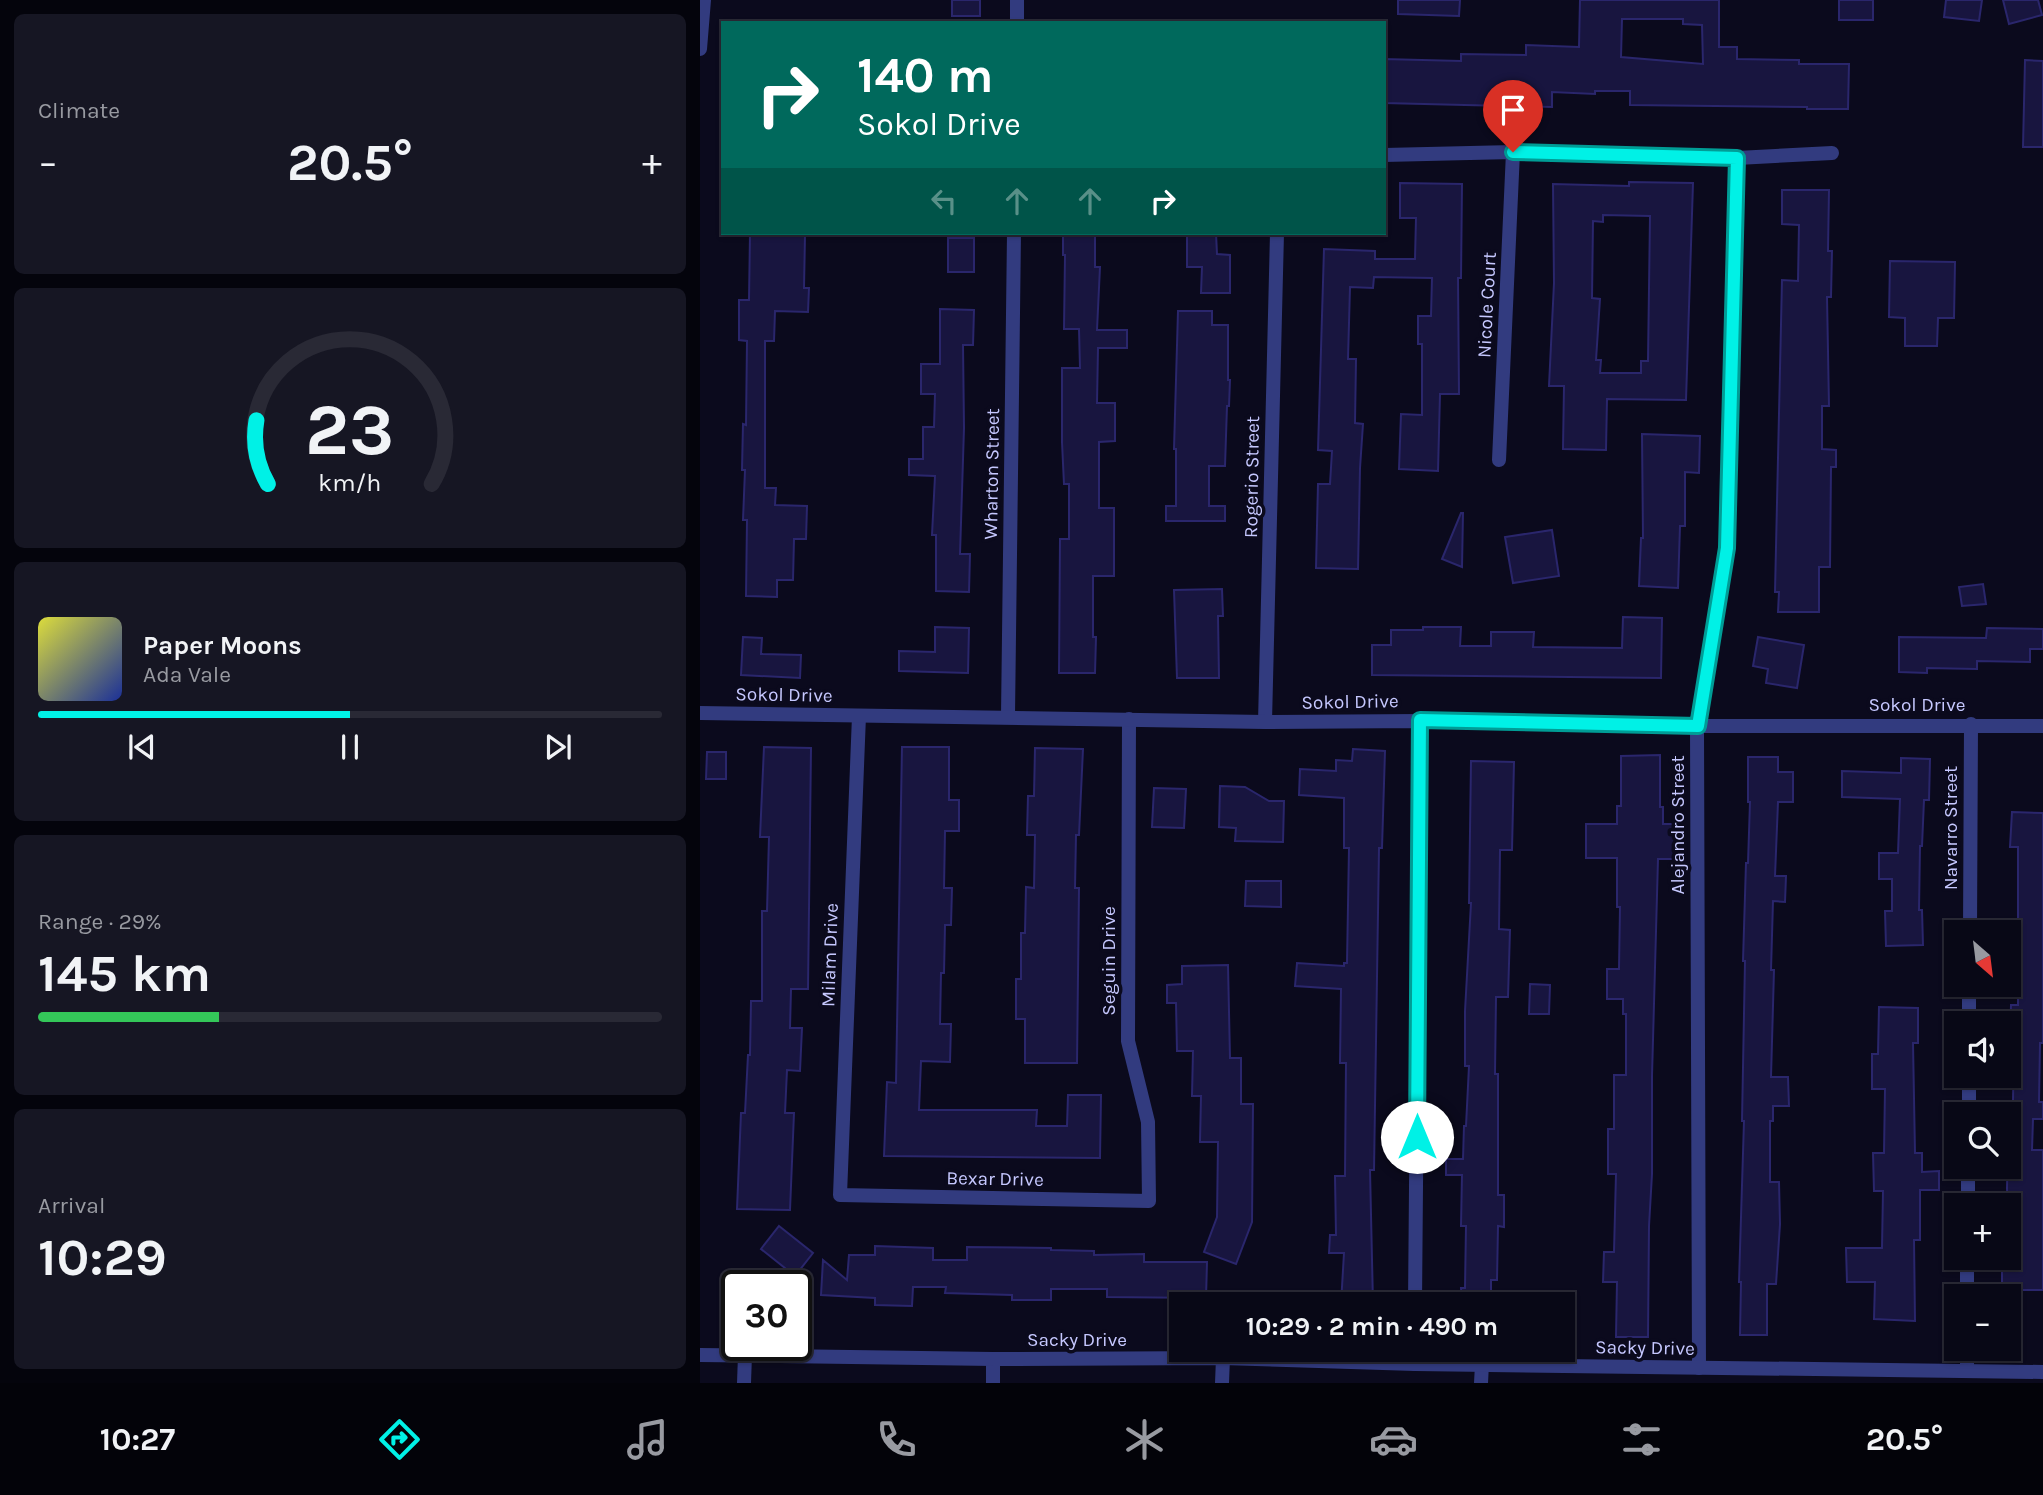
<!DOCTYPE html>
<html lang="en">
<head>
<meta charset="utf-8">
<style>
	:root { --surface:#080816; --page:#161623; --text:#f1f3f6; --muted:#989aa1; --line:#292935; --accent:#00f1e6 }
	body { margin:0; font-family:Karla,sans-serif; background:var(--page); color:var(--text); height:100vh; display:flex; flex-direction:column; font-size:26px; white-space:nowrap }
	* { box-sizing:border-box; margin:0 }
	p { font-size:23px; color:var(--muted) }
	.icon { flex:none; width:38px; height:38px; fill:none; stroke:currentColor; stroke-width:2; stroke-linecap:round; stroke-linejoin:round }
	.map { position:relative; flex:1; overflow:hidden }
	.side { display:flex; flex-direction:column; gap:14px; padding:14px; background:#04040c; width:700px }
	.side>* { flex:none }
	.guide { position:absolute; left:21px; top:21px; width:665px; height:214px; border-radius:0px; box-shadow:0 2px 5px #0004,0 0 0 2px var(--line); background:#00695c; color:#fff; overflow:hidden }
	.needle { width:46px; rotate:152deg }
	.fabs { position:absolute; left:1244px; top:920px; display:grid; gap:14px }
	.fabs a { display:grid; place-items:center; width:77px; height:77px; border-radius:0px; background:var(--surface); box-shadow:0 2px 5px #0004,0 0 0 2px var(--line); font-size:35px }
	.speed { position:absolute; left:21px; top:1270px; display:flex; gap:14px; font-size:35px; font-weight:700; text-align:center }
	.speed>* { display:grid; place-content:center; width:91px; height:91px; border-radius:50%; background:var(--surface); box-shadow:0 2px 5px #0004,0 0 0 2px var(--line); line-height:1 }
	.speed .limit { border:4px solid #111; border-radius:10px; background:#fff; color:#111 }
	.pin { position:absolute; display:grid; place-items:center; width:60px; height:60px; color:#fff; margin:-72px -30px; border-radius:50% 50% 50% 0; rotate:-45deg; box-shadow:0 0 7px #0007 }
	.pin .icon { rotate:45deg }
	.me { position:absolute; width:77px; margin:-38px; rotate:0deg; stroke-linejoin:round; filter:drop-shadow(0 0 5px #0008) }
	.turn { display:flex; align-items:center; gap:24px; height:147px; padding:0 21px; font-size:32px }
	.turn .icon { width:91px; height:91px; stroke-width:2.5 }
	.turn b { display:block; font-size:49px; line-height:60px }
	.lanes { display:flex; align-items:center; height:66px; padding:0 21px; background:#0003; justify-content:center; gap:35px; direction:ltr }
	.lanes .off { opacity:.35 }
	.big { font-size:52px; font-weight:700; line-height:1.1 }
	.side .card { flex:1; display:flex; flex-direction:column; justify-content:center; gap:10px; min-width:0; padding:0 24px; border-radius:10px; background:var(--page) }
	.side .dial { align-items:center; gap:0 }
	.dial svg { height:182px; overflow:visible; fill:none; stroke:var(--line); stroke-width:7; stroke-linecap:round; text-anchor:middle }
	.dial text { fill:var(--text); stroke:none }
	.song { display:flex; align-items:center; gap:21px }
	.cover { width:84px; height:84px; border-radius:10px; background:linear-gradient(135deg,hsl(60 70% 55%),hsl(230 70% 35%)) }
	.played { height:7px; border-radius:4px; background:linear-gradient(90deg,var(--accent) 50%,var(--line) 50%) }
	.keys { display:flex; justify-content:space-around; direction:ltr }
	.heat { display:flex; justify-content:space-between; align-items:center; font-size:38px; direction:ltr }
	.charge { height:10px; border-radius:5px; background:linear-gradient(90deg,#34c759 29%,var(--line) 0) }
	.trip { position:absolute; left:469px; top:1292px; width:406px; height:70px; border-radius:0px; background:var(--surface); box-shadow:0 2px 5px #0004,0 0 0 2px var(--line); font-weight:700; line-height:70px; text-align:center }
	.dock { display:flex; height:112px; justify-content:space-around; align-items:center; background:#030309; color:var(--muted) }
	.dock .icon { width:49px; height:49px }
	.dock .current { color:var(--accent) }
	.dock b { font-size:32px; color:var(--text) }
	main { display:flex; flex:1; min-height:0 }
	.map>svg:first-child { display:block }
	.building { fill:#18153f; stroke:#2a266c; stroke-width:2; fill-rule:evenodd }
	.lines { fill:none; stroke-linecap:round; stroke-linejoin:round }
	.minor { stroke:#323b7f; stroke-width:14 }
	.tertiary { stroke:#323b7f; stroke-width:14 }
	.route-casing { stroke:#009d96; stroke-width:18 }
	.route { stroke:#00f1e6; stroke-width:12 }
	.labels { text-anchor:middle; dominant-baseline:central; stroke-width:7; stroke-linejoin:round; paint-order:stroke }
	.street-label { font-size:19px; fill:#c6c8ff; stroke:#0b0a1d }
</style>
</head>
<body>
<main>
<section class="side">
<div class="card"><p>Climate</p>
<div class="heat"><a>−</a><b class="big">20.5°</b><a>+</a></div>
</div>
<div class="card dial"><svg viewBox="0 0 100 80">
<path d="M14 69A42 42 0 1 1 86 69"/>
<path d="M14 69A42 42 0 0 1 9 41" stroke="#00f1e6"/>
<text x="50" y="56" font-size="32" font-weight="700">23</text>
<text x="50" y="72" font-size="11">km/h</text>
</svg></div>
<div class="card">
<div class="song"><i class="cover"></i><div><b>Paper Moons</b><p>Ada Vale</p></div></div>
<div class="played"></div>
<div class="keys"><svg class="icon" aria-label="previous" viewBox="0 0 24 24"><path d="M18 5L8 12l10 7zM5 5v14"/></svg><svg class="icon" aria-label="pause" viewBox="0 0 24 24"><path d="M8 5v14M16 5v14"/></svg><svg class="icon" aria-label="next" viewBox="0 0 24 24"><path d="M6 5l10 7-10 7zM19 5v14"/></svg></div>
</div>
<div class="card"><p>Range · 29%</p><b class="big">145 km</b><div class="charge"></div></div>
<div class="card"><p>Arrival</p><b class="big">10:29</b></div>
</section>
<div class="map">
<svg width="1343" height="1383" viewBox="0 0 1343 1383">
	<rect width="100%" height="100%" fill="#0b0a1d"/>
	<g class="building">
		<rect x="252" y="0" width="28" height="16"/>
		<path d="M 698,0 L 760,0 L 759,16 L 698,14 Z"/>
		<path d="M 880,0 L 1019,0 L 1019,47 L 1037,47 L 1037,59 L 1099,60 L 1099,64 L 1149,64 L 1148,109 L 1107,109 L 1107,107 L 930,105 L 930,91 L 895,91 L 895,94 L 852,92 L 852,107 L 684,103 L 684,59 L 761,61 L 761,54 L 826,55 L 826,45 L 879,47 ZM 922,19 L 983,19 L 983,24 L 1002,25 L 1003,64 L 921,57 Z"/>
		<rect x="1139" y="0" width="34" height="20"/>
		<path d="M 1246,0 L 1282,0 L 1279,21 L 1244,17 Z"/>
		<path d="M 1303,0 L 1338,0 L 1342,15 L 1309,24 Z"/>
		<path d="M 1325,60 L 1343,61 L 1343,147 L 1323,147 Z"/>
		<path d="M 929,182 L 993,183 L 986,400 L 907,399 L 906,450 L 863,449 L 864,386 L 849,386 L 854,283 L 853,184 L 929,186 ZM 903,215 L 950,216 L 948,361 L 941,361 L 941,373 L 900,373 L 901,360 L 896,360 L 900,299 L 892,298 L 893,221 L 903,222 Z"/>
		<path d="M 700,183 L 762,184 L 761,278 L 758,278 L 759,394 L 740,394 L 738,471 L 699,469 L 701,414 L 722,415 L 722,344 L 718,344 L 718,316 L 731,316 L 732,278 L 674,277 L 673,288 L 650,287 L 648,359 L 656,359 L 655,423 L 663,424 L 660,468 L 658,569 L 616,568 L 618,484 L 630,484 L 632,451 L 618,450 L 624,249 L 675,251 L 675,259 L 715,259 L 716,218 L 700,218 Z"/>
		<path d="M 1082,190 L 1129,190 L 1128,251 L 1132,251 L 1131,297 L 1127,297 L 1129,406 L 1122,406 L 1122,449 L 1136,450 L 1136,467 L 1131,467 L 1130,567 L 1119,567 L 1119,612 L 1078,612 L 1079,592 L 1075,592 L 1082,280 L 1098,281 L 1099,225 L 1082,224 Z"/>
		<path d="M 363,233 L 395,233 L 395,267 L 400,267 L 397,330 L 427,330 L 427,348 L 398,348 L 397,403 L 415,403 L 415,441 L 399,442 L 399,508 L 414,508 L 414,576 L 393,576 L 393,637 L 396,637 L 395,673 L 359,673 L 360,539 L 369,539 L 369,484 L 364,484 L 362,442 L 362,368 L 380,368 L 379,329 L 364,329 L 365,255 L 363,255 Z"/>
		<path d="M 487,233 L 516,233 L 517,254 L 530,255 L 530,293 L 501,293 L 502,267 L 487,267 Z"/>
		<path d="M 50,234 L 105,235 L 104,288 L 109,288 L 108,312 L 75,311 L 74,341 L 65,341 L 65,488 L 76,488 L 75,505 L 107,506 L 106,539 L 94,539 L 93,580 L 77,580 L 77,597 L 46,596 L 47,520 L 43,520 L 45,470 L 42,470 L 43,424 L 46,425 L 47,341 L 39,340 L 39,300 L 49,300 Z"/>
		<rect x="248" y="238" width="26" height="34"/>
		<path d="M 1190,261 L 1255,262 L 1254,318 L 1238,318 L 1237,346 L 1205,346 L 1205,318 L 1189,317 Z"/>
		<path d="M 240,309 L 274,310 L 273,345 L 263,345 L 264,428 L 260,554 L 270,554 L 269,592 L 236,591 L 236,535 L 232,535 L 235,476 L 209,475 L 209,459 L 223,459 L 223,427 L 234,427 L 235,394 L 221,394 L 221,364 L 240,364 Z"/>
		<path d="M 478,311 L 512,311 L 512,325 L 528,325 L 528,380 L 530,380 L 529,406 L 527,406 L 525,466 L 509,466 L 509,506 L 525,506 L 525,521 L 466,521 L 466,506 L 476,506 L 476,449 L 474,449 Z"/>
		<path d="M 942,434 L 1000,436 L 999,473 L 985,472 L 985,526 L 980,526 L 978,588 L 939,586 L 941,538 L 943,538 Z"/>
		<path d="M 761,513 L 763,513 L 762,567 L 742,559 Z"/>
		<path d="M 852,530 L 859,576 L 813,583 L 805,537 Z"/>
		<path d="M 1283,584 L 1286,604 L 1262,606 L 1259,587 Z"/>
		<path d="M 522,589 L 523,616 L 518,616 L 519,678 L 477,678 L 474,590 Z"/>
		<path d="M 923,617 L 962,618 L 961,678 L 672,675 L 672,645 L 691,645 L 691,630 L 723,630 L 723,627 L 761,627 L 760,646 L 791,646 L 791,632 L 834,632 L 833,647 L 922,648 Z"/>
		<path d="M 235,627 L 269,628 L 268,673 L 199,671 L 199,651 L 235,652 Z"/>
		<path d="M 1287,628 L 1343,629 L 1343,649 L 1330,649 L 1330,662 L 1277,661 L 1277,669 L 1227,668 L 1227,673 L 1199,672 L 1199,637 L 1286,638 Z"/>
		<path d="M 43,637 L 62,638 L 61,654 L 101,655 L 100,678 L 41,675 Z"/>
		<path d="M 1058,637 L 1104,645 L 1097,688 L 1066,683 L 1068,669 L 1053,666 Z"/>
		<path d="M 64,747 L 111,748 L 108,989 L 91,989 L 90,1028 L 102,1028 L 100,1071 L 87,1070 L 85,1113 L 94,1113 L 90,1210 L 37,1209 L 41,1113 L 45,1113 L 48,1055 L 50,1055 L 51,1001 L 62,1001 L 62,911 L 67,911 L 69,837 L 60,837 Z"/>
		<path d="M 202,747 L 249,747 L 249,800 L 259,800 L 259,831 L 245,831 L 244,888 L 252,888 L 251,925 L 245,925 L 244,973 L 241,973 L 240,1024 L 251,1024 L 250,1062 L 221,1061 L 219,1110 L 337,1110 L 336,1126 L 367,1126 L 368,1095 L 401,1095 L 400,1158 L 184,1156 L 187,1082 L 196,1083 Z"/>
		<path d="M 335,748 L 383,749 L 379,835 L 376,835 L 375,888 L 379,888 L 377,1063 L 325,1063 L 325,1019 L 316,1019 L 316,979 L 321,979 L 321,933 L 325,933 L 326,887 L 334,888 L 335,835 L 327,835 L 328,796 L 334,796 Z"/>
		<path d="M 653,749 L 685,751 L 682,848 L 679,848 L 674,1170 L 670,1170 L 673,1304 L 641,1304 L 644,1253 L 629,1253 L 630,1235 L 636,1235 L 635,1176 L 645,1176 L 646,1063 L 640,1063 L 641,989 L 595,986 L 597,963 L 644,966 L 644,963 L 647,963 L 649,848 L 644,848 L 644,798 L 599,795 L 600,769 L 636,771 L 636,760 L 652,761 Z"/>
		<path d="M 7,752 L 26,752 L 26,779 L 6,779 Z"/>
		<path d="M 960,755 L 960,807 L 963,807 L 963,824 L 979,824 L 979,859 L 958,859 L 952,1076 L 952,1174 L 949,1226 L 948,1337 L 916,1337 L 917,1282 L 903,1282 L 904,1252 L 914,1252 L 916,1174 L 908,1174 L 908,1129 L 914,1129 L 914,1075 L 926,1075 L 926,1014 L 923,1014 L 923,999 L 907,999 L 907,969 L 919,969 L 920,907 L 917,907 L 917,858 L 886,858 L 886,824 L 917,824 L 917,806 L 921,806 L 921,756 Z"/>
		<path d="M 1048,757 L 1078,757 L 1078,772 L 1093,772 L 1093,802 L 1078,802 L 1075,876 L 1086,876 L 1085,902 L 1073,901 L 1071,970 L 1074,970 L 1071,1077 L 1088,1077 L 1089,1106 L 1073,1106 L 1073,1121 L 1070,1121 L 1070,1182 L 1079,1182 L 1080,1224 L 1076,1284 L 1067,1284 L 1067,1335 L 1040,1335 L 1041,1282 L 1039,1282 L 1044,1121 L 1042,1121 L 1045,961 L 1043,961 L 1046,863 L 1048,863 L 1050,802 L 1048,802 Z"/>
		<path d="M 1201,758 L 1230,759 L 1229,800 L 1224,800 L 1222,846 L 1220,846 L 1219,910 L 1222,910 L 1223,945 L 1186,946 L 1185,911 L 1192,911 L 1192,879 L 1179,879 L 1179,853 L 1198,853 L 1200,799 L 1142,797 L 1142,771 L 1201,773 Z"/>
		<path d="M 771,761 L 814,762 L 812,850 L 800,850 L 799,929 L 810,930 L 808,997 L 796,997 L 795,1074 L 798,1074 L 798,1195 L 804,1195 L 804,1227 L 798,1226 L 797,1280 L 791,1280 L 791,1304 L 762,1304 L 761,1288 L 765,1288 L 766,1226 L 761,1226 L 762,1175 L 746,1175 L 746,1159 L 763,1159 L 764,1126 L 766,1126 L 769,1066 L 765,1066 L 765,1011 L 771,903 L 769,903 Z"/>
		<path d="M 520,786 L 545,787 L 569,801 L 584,801 L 583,842 L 535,841 L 536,828 L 519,827 Z"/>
		<path d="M 454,788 L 486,789 L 484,828 L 452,827 Z"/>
		<path d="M 1312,812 L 1343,813 L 1343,1043 L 1340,1043 L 1339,1102 L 1343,1102 L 1343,1119 L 1333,1119 L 1332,1150 L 1343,1150 L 1343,1290 L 1302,1290 L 1302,1258 L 1309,1258 L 1307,1188 L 1309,1101 L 1313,1101 L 1314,1042 L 1310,1042 L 1311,1005 L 1318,1005 L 1318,847 L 1310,847 Z"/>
		<path d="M 546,881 L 581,881 L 581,907 L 545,906 Z"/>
		<path d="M 528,965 L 530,1058 L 541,1058 L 541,1104 L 553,1104 L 552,1222 L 536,1264 L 504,1252 L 517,1217 L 518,1142 L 500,1142 L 501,1096 L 492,1096 L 493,1051 L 477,1051 L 476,1003 L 467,1003 L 467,985 L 482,984 L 482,966 Z"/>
		<path d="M 830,984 L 850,985 L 849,1014 L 829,1014 Z"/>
		<path d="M 1179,1007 L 1218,1008 L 1218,1043 L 1213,1043 L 1215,1153 L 1222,1153 L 1222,1172 L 1239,1171 L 1239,1190 L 1220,1190 L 1220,1240 L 1214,1240 L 1215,1321 L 1174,1319 L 1175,1282 L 1147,1282 L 1146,1248 L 1182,1248 L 1183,1191 L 1174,1191 L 1173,1153 L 1184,1153 L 1185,1089 L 1172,1089 L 1172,1054 L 1178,1054 Z"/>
		<path d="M 79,1226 L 113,1253 L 95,1276 L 61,1249 Z"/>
		<path d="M 175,1246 L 233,1248 L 233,1260 L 267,1260 L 267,1247 L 351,1248 L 351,1250 L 394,1251 L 394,1255 L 444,1254 L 444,1262 L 507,1262 L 506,1298 L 407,1297 L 407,1289 L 351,1289 L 351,1300 L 312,1300 L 312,1295 L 245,1293 L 246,1287 L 213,1287 L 212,1306 L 175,1305 L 175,1298 L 121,1295 L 123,1260 L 147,1280 L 149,1255 L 175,1255 Z"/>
	</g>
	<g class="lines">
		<g class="minor">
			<path d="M 317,23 L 317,0"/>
			<path d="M 0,49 L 4,0"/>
			<path d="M 684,155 L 813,152 L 1037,158 L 1132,153"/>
			<path d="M 799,460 L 813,152"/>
			<path d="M 159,716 L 140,1195 L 449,1201 L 448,1122 L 428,1041 L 429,719"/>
			<path d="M 308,716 L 314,233"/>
			<path d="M 565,722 L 577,233"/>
			<path d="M 1270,933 L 1271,724"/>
			<path d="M 1269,1024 L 1269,985"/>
			<path d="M 1269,1115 L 1269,1076"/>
			<path d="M 1268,1206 L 1268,1167"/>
			<path d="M 1267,1297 L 1267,1258"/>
			<path d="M 715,1304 L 720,721"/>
			<path d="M 293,1359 L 293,1383"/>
			<path d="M 715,1364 L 715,1349"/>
			<path d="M 999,1368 L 997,726 L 1027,548 L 1037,158"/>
			<path d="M 1267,1371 L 1267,1349"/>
			<path d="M 44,1383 L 45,1355"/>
			<path d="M 522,1383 L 523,1358"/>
			<path d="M 781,1383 L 782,1364"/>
		</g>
		<g class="tertiary">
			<path d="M 0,713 L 565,722 L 720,721 L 997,726 L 1343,726"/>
			<path d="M 0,1355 L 293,1359 L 523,1358 L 715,1364 L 1343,1372"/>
		</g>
	</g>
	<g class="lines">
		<defs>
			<path id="route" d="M 717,1137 L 720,720 L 998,726 L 1027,548 L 1037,158 L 813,152"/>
		</defs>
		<use href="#route" class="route-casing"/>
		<use href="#route" class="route"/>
	</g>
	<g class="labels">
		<g class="street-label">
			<text transform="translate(787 305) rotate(-87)">Nicole Court</text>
			<text transform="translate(292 474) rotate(-89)">Wharton Street</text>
			<text transform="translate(552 477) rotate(-89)">Rogerio Street</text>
			<text transform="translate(84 695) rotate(1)">Sokol Drive</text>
			<text transform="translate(650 702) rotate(-1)">Sokol Drive</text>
			<text x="1217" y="705">Sokol Drive</text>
			<text transform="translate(978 825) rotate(-90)">Alejandro Street</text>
			<text transform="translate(1251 828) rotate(-90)">Navarro Street</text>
			<text transform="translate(130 955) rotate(-88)">Milam Drive</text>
			<text transform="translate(409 961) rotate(-90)">Seguin Drive</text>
			<text transform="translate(295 1179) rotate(1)">Bexar Drive</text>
			<text x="377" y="1340">Sacky Drive</text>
			<text transform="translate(945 1348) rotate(1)">Sacky Drive</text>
		</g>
	</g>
</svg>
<div class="fabs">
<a><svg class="needle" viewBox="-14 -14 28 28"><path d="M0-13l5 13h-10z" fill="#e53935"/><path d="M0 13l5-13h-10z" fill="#989aa1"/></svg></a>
<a><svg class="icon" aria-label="sound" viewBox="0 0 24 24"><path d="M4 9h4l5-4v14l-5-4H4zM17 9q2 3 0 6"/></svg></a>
<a><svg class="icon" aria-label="search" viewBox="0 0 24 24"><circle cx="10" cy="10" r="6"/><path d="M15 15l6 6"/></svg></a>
<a>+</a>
<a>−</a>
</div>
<div class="speed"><div class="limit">30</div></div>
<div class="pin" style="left:813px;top:152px;background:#d93025"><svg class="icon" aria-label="arrive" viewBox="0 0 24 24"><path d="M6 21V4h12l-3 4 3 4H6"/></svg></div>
<svg class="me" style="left:717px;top:1137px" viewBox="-20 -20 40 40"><circle r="19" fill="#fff"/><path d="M0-13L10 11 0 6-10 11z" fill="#00f1e6"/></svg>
<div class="trip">10:29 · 2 min · 490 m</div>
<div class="guide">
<div class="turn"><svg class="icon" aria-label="right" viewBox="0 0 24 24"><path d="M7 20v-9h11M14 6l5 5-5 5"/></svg><div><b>140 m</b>Sokol Drive</div></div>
<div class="lanes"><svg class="icon off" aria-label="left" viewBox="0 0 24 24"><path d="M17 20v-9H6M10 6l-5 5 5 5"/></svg><svg class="icon off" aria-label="ahead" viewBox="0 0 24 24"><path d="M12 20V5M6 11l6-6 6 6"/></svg><svg class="icon off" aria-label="ahead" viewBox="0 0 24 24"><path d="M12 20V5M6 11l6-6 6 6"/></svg><svg class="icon" aria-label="right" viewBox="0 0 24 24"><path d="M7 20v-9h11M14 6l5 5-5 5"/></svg></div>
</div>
</div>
</main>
<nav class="dock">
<b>10:27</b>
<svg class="icon current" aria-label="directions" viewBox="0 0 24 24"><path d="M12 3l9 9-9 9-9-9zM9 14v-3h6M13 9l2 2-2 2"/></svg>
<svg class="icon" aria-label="music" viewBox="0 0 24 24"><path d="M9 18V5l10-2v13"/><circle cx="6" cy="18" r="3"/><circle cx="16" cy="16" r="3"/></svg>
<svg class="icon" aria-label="phone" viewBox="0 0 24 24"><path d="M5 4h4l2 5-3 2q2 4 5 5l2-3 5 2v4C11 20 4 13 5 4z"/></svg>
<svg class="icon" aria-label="climate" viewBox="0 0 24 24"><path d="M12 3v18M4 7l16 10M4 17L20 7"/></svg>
<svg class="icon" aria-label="car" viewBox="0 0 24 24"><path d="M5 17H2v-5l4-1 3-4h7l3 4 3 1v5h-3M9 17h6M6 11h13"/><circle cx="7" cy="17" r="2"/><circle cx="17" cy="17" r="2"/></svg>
<svg class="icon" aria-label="filters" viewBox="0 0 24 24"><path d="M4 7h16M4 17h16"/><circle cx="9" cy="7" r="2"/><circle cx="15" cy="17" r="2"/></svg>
<b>20.5°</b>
</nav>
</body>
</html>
